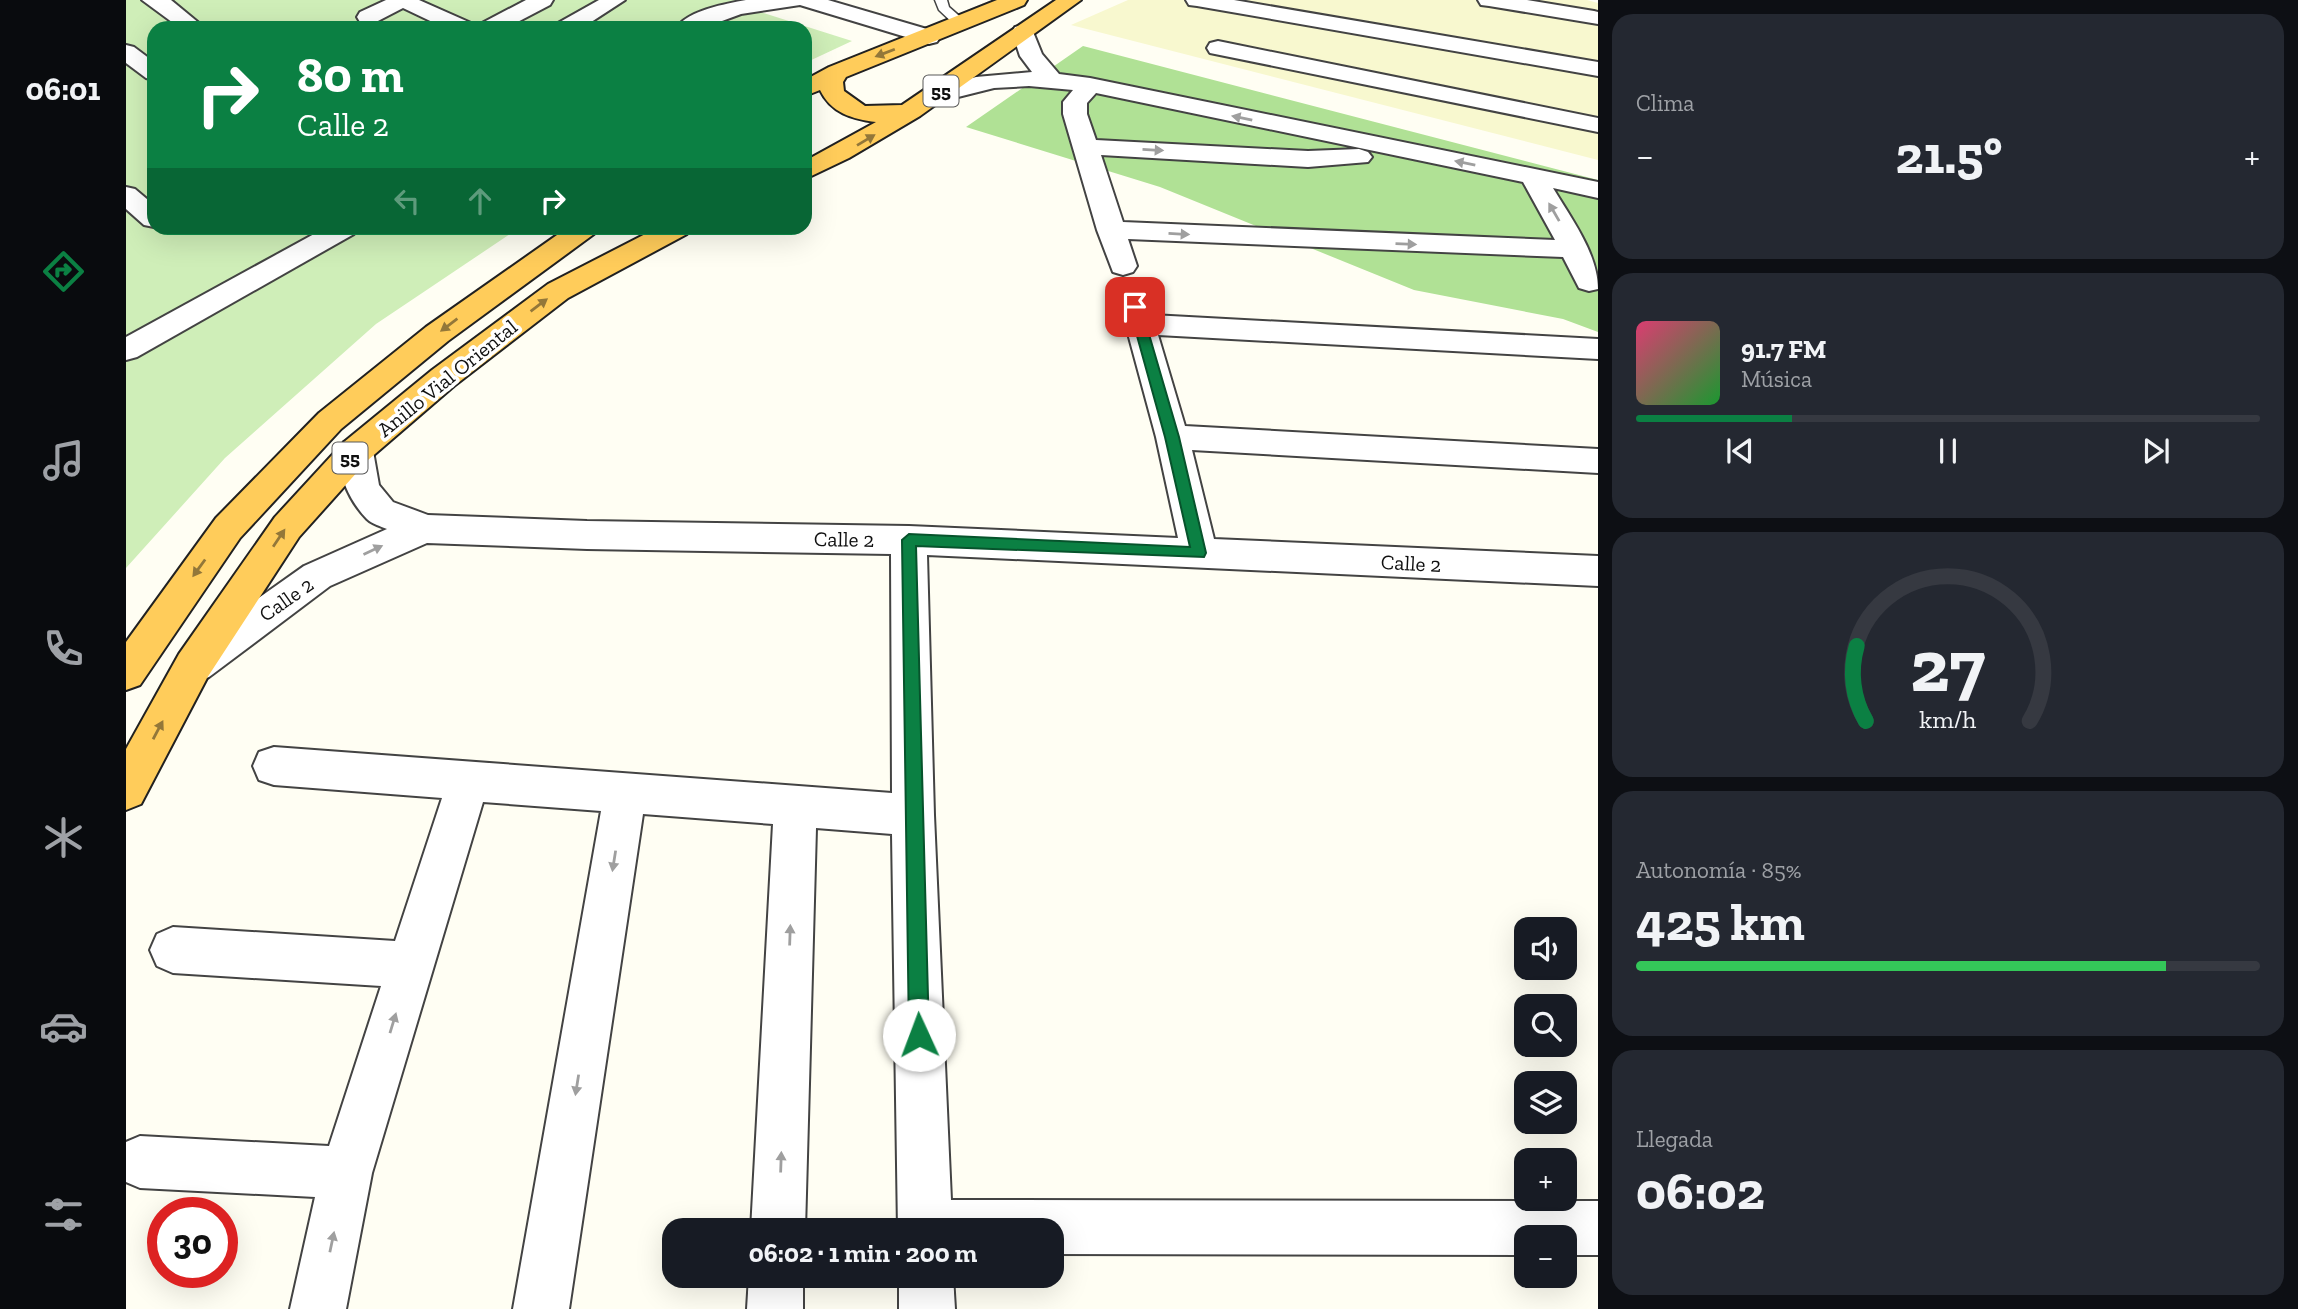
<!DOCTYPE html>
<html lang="es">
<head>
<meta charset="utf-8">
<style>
	:root { --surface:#171b24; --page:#242831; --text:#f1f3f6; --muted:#9ea1a6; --line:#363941; --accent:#0b8043 }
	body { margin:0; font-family:"Zilla Slab",serif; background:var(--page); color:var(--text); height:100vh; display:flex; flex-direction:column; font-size:26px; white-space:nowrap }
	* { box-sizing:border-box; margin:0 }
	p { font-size:23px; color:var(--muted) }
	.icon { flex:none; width:38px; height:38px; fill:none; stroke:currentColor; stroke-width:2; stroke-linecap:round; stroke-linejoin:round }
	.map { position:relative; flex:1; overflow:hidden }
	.panel { display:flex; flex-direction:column; gap:14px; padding:14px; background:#0d0f14; width:700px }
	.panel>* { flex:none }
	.top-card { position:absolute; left:21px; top:21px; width:665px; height:214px; border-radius:21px; box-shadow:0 7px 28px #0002; background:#0b8043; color:#fff; overflow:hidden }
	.fabs { position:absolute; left:1388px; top:917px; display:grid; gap:14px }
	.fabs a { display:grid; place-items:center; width:63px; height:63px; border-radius:14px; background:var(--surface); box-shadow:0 7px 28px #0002; font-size:35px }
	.speed { position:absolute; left:21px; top:1197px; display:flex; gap:14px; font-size:35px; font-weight:700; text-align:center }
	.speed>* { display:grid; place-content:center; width:91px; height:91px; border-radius:50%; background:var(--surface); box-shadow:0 7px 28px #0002; line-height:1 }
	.speed .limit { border:10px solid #d22; background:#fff; color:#111 }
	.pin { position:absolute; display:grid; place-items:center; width:60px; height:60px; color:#fff; margin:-30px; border-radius:14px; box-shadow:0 4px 10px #0006 }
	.me { position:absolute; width:77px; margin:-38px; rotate:358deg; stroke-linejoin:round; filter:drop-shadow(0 0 5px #0008) }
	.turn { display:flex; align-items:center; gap:24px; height:147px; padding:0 35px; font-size:32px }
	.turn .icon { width:91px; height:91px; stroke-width:2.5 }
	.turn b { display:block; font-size:49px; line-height:60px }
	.lanes { display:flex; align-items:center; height:66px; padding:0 35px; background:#0003; justify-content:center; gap:35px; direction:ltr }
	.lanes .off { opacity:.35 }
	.big { font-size:52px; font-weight:800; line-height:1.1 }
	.panel .widget { flex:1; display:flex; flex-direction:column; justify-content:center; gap:10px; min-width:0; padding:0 24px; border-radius:21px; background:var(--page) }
	.panel .dial { align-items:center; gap:0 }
	.dial svg { height:182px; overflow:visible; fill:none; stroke:var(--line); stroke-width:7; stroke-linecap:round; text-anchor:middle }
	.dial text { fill:var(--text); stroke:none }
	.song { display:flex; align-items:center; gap:21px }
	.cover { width:84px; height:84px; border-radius:10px; background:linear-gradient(135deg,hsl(340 70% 55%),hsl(130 70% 35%)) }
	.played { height:7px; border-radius:4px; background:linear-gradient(90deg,var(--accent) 25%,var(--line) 25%) }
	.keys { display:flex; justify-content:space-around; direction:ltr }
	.heat { display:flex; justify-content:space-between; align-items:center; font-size:38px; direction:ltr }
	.charge { height:10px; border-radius:5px; background:linear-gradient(90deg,#34c759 85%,var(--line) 0) }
	.trip { position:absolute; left:536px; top:1218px; width:402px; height:70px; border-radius:21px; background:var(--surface); box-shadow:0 7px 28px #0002; font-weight:800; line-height:70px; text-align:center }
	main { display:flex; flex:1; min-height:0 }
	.tabs { display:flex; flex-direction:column; width:126px; justify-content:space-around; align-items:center; background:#090b0e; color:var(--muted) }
	.tabs .icon { width:49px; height:49px }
	.tabs .selected { color:var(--accent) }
	.tabs b { font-size:32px; color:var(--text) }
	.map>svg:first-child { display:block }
	.farmland { fill:#f8f8cf }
	.green { fill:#cfeeb8 }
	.forest { fill:#b0e195 }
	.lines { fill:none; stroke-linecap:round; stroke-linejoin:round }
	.service-casing { stroke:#434343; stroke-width:3 }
	.minor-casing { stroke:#434343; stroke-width:4 }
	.trunk-casing { stroke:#212121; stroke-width:4 }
	.service { fill:#fff; fill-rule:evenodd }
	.minor { fill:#fff; fill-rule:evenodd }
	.trunk { fill:#ffcc5a; fill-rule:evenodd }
	.oneway { fill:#937739 }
	.oneway2 { fill:#9f9f9f }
	.route { fill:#0b8043; stroke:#07532c; stroke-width:2 }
	.labels { text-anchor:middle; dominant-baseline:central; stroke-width:7; stroke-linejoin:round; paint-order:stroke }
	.shield { fill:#fff; stroke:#585858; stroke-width:2 }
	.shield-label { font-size:19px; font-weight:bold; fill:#101010 }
	.street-label { font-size:21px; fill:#101010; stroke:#fff }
</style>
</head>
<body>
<main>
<nav class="tabs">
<b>06:01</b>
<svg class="icon selected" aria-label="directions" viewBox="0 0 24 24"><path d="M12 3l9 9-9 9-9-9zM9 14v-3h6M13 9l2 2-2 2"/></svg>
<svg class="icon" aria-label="music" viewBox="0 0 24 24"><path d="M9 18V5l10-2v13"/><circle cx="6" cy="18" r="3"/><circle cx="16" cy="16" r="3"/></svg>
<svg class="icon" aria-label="phone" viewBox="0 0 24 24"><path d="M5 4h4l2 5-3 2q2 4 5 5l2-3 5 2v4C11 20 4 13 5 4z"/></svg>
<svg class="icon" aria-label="climate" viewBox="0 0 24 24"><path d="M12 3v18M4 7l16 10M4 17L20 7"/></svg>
<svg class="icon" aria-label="car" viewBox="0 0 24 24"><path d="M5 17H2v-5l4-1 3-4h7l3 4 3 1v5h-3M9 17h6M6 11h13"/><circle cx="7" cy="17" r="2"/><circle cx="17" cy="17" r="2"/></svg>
<svg class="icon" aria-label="filters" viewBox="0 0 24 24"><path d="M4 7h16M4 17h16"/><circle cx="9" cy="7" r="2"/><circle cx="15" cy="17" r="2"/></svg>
</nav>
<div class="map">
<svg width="1472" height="1309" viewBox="0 0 1472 1309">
	<rect width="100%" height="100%" fill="#fffef3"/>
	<path class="farmland" d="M 1002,0 L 1461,0 L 1472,3 L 1472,160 L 945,25 Z"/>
	<path class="green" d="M 0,0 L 642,0 L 628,10 L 726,41 L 679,63 L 679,28 L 28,28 L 28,228 L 393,228 L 250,324 L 99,458 L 0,568 Z"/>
	<path class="forest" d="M 957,46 L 1472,180 L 1472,332 L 1437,319 L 1288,290 L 1034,187 L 840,127 Z"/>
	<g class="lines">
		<defs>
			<path id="service" d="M 809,0 L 821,0 L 823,7 L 839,21 L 839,27 L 831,27 L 813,10 Z"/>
			<g id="minor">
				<path d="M 16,0 L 45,0 L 79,28 L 54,28 Z"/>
				<path d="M 260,0 L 293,0 L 345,23 L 348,28 L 319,28 L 277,8 L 250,22 L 234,22 L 231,17 L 234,12 Z"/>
				<path d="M 400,0 L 427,0 L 424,5 L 380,28 L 353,28 L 356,23 Z"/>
				<path d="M 473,0 L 499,0 L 456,28 L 429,28 L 432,23 Z"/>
				<path d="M 620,0 L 702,0 L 811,32 L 814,37 L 811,42 L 803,44 L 674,5 L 615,14 L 577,28 L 550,28 C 563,10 599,4 620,0 Z"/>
				<path d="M 1060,0 L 1108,0 L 1472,62 L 1472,76 L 1071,6 L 1063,5 Z"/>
				<path d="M 1352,0 L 1401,0 L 1468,11 L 1472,12 L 1472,24 L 1363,6 L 1355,5 Z"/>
				<path d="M 897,25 L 905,27 L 916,54 L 933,74 L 964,78 L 1472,182 L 1472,198 L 1427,188 C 1445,218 1472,254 1472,289 L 1463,291 L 1453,288 L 1437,257 L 1002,239 L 1011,266 L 1007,272 L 997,275 L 987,272 L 971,230 L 937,114 L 937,102 L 947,90 L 903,86 L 868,88 L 808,103 L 800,101 L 796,96 L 800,91 L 850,77 L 906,72 L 894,56 L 886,32 L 889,27 ZM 970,93 L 1397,182 L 1429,240 L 997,222 L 975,155 L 1182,167 L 1242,162 L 1246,157 L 1242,152 L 1233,149 L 1182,151 L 970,140 L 961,114 L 961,103 Z"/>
				<path d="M 1092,41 L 1472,118 L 1472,132 L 1084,53 L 1081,48 L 1084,43 Z"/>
				<path d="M 0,45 L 8,47 L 28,62 L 28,80 L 20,78 L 0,63 Z"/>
				<path d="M 0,187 L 9,189 L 28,205 L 28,227 L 18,225 L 0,209 Z"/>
				<path d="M 199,228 L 232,228 L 228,234 L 11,357 L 0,360 L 0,337 Z"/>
				<path d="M 1004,280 L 1014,282 L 1026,315 L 1472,339 L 1472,359 L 1032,335 L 1059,426 L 1472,449 L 1472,473 L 1066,450 L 1088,539 L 1472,556 L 1472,586 L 801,555 L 808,815 L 825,1200 L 1472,1201 L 1472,1255 L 1438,1255 L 1438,1237 L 1400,1237 L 1400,1255 L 926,1254 L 926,1230 L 772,1230 L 766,834 L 690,828 L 679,1230 L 625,1230 L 647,824 L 517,814 L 443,1309 L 387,1309 L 475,811 L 357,802 L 246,1173 L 220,1309 L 164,1309 L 189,1197 L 14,1188 L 0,1182 L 0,1142 L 14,1136 L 203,1146 L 255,986 L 47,973 L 31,966 L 24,950 L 31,934 L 47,927 L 269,941 L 316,798 L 148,785 L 133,780 L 127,766 L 133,752 L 148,747 L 766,793 L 765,554 L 461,549 L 301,543 L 204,586 L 83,677 L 69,682 L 55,677 L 50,665 L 55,653 L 178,566 L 261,529 C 254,526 246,524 241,519 C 224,502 205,465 218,442 L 230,439 L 242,442 L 247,451 L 253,485 L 267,502 L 302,515 L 461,521 L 783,526 L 1052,538 L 1030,437 L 990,289 L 994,282 Z"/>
				<path d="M 623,1276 L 677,1276 L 677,1309 L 621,1309 Z"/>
				<path d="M 773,1276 L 827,1276 L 829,1309 L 773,1309 Z"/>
			</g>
			<g id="trunk">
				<path d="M 871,0 L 901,0 L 898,5 L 720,77 L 717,82 L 718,91 L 739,106 L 776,105 L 930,0 L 955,0 L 794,116 L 723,158 L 679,179 L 679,161 L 750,122 C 726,119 705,113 694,90 L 679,96 L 679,80 L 703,67 Z"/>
				<path d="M 441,228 L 472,228 L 468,234 L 322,341 L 215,429 L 114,538 L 14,685 L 0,690 L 0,642 L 90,518 L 193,413 L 300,327 Z"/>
				<path d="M 531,228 L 565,228 L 561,234 L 442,298 L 328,386 L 242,460 L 173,537 L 81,678 L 15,804 L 0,810 L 0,749 L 53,654 L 149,517 L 218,442 L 306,370 L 422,284 Z"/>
			</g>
		</defs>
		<use href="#service" class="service-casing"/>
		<use href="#minor" class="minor-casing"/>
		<use href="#trunk" class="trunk-casing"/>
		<use href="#service" class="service"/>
		<use href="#minor" class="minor"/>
		<use href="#trunk" class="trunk"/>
	</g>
	<defs><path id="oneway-solid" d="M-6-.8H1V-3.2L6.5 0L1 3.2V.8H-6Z" transform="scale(1.75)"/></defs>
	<g class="oneway">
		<use href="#oneway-solid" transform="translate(759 53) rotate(159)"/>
		<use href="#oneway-solid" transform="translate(740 140) rotate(-31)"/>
		<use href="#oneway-solid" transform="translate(413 305) rotate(-37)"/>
		<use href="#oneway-solid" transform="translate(323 325) rotate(143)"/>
		<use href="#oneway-solid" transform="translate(153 538) rotate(-56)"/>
		<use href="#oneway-solid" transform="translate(73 568) rotate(126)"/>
		<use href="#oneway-solid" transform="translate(32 730) rotate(-62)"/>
	</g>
	<g class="oneway2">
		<use href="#oneway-solid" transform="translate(1116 118) rotate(-168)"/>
		<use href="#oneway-solid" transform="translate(1027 150) rotate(3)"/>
		<use href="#oneway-solid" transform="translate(1339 163) rotate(-169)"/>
		<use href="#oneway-solid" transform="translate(1428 212) rotate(-120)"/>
		<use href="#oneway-solid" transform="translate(1053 234) rotate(3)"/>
		<use href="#oneway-solid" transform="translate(1280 244) rotate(2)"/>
		<use href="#oneway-solid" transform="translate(247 550) rotate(-25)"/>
		<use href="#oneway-solid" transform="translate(488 861) rotate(99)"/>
		<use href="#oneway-solid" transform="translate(664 935) rotate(-88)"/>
		<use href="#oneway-solid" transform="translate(267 1023) rotate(-73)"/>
		<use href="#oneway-solid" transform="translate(451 1085) rotate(99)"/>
		<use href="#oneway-solid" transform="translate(655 1162) rotate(-88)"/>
		<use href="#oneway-solid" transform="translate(206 1242) rotate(-78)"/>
	</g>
	<path class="route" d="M 1009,303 L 1015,307 L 1053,437 L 1080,553 L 1078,557 L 790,546 L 803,1035 L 800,1042 L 793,1045 L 786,1042 L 783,1035 L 776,540 L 783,534 L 1064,547 L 1039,437 L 1003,307 Z"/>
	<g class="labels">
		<g class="shield">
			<rect x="797.5" y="75.5" width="35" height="31" rx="5"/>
			<rect x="206.5" y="442.5" width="35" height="31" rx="5"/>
		</g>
		<g class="shield-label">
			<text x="815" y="91">55</text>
			<text x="224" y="458">55</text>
		</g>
		<g class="street-label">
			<text transform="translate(321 378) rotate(-39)">Anillo Vial Oriental</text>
			<text transform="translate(718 539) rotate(1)">Calle 2</text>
			<text transform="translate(1285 563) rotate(3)">Calle 2</text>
			<text transform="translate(160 599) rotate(-35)">Calle 2</text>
		</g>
	</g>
</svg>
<div class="fabs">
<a><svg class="icon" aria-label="sound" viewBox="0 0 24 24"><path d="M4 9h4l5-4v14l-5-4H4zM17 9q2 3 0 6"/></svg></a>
<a><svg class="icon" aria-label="search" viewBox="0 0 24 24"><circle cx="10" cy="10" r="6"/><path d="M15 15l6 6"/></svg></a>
<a><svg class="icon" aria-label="layers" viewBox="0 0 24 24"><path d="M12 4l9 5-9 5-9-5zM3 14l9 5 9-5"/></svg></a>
<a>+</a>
<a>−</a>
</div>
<div class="speed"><div class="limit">30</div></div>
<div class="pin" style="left:1009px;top:307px;background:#d93025"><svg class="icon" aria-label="arrive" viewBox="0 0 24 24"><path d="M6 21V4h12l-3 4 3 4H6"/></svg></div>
<svg class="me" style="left:793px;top:1035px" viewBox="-20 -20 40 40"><circle r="19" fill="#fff"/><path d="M0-13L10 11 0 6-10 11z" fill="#0b8043"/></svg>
<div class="trip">06:02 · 1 min · 200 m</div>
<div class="top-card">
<div class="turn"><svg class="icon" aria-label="right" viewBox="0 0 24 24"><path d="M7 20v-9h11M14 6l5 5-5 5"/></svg><div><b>80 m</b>Calle 2</div></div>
<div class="lanes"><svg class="icon off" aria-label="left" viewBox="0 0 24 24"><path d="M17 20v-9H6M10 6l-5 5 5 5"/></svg><svg class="icon off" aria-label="ahead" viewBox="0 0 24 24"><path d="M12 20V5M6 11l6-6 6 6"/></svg><svg class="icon" aria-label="right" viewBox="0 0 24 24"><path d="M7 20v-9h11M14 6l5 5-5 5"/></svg></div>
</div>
</div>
<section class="panel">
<div class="widget"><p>Clima</p>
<div class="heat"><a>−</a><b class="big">21.5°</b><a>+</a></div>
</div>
<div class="widget">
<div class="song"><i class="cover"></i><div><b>91.7 FM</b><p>Música</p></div></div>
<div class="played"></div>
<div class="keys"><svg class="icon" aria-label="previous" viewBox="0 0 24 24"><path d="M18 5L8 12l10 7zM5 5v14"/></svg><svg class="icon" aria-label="pause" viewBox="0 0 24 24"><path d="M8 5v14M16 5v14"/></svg><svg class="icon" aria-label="next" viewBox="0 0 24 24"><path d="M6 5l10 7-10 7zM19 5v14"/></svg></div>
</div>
<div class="widget dial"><svg viewBox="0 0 100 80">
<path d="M14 69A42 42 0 1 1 86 69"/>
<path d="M14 69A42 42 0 0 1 10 36" stroke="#0b8043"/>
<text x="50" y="56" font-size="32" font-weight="700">27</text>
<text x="50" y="72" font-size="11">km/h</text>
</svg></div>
<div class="widget"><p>Autonomía · 85%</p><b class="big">425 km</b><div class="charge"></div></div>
<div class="widget"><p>Llegada</p><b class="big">06:02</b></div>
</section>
</main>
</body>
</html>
